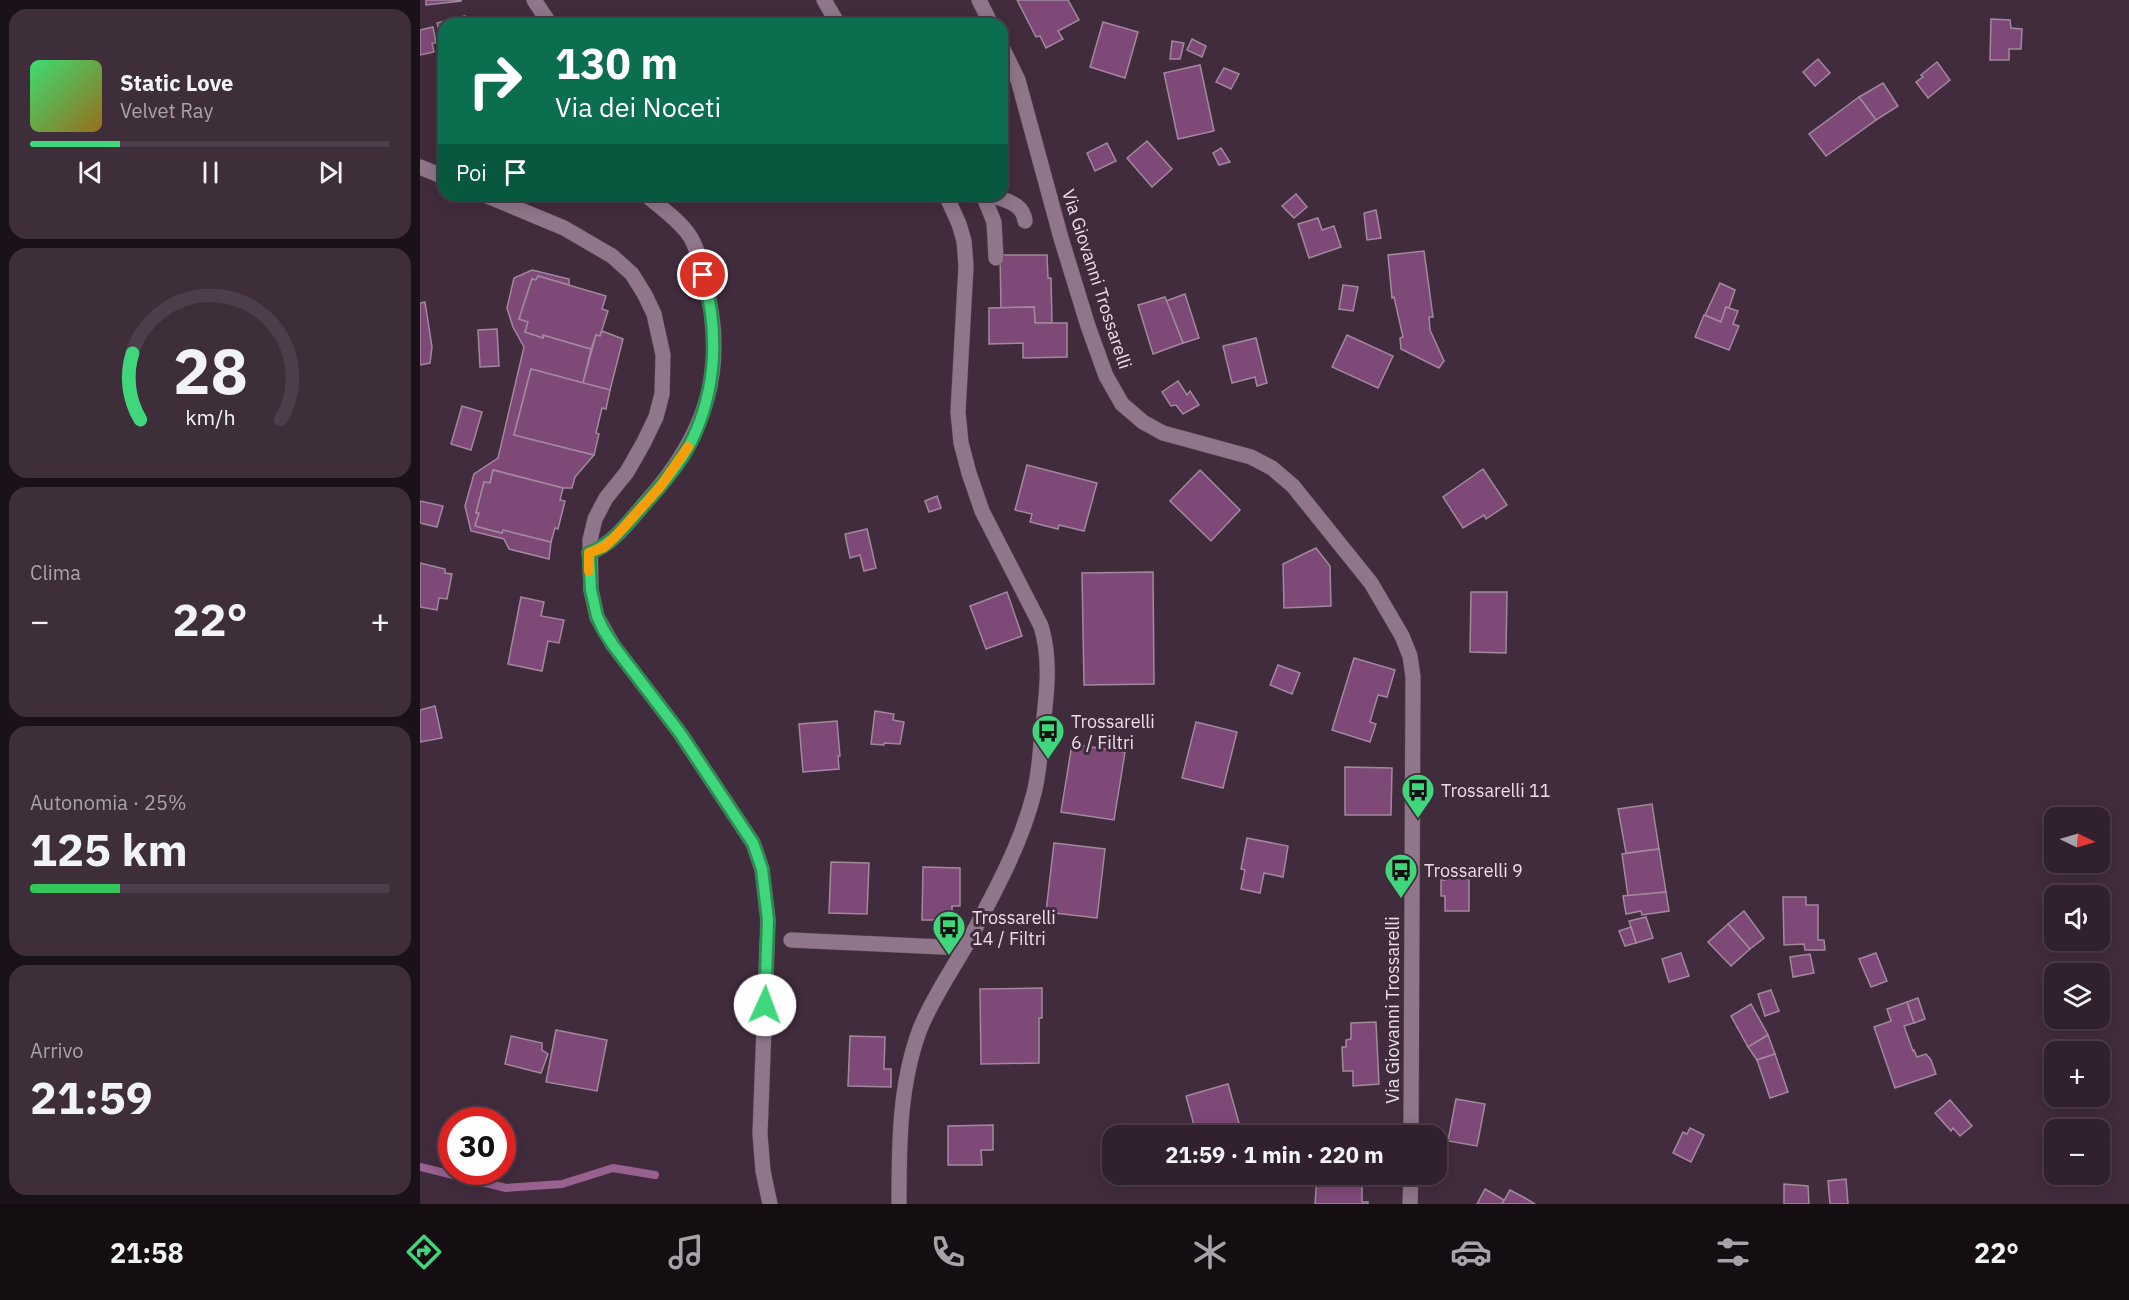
<!DOCTYPE html>
<html lang="it">
<head>
<meta charset="utf-8">
<style>
	:root { --surface:#31212e; --page:#3d2e3a; --text:#f1f3f6; --muted:#a8a3aa; --line:#4c3e4a; --accent:#40d77c }
	body { margin:0; font-family:"IBM Plex Sans",sans-serif; background:var(--page); color:var(--text); height:100vh; display:flex; flex-direction:column; font-size:22px; white-space:nowrap }
	* { box-sizing:border-box; margin:0 }
	p { font-size:20px; color:var(--muted) }
	.icon { flex:none; width:33px; height:33px; fill:none; stroke:currentColor; stroke-width:2; stroke-linecap:round; stroke-linejoin:round }
	.map { position:relative; flex:1; overflow:hidden }
	.sheet { display:flex; flex-direction:column; gap:9px; padding:9px; background:#1b1219; width:420px }
	.sheet>* { flex:none }
	.top-card { position:absolute; left:18px; top:18px; width:570px; height:183px; border-radius:18px; box-shadow:0 3px 15px #0003,0 0 0 2px var(--line); background:#0b6e4f; color:#fff; overflow:hidden }
	.needle { width:39px; rotate:95deg }
	.tools { position:absolute; left:1624px; top:807px; display:grid; gap:12px }
	.tools a { display:grid; place-items:center; width:66px; height:66px; border-radius:12px; background:var(--surface); box-shadow:0 3px 15px #0003,0 0 0 2px var(--line); font-size:30px }
	.speed { position:absolute; left:18px; top:1107px; display:flex; gap:12px; font-size:30px; font-weight:700; text-align:center }
	.speed>* { display:grid; place-content:center; width:78px; height:78px; border-radius:50%; background:var(--surface); box-shadow:0 3px 15px #0003,0 0 0 2px var(--line); line-height:1 }
	.speed .limit { border:9px solid #d22; background:#fff; color:#111 }
	.pin { position:absolute; display:grid; place-items:center; width:51px; height:51px; color:#fff; margin:-26px; border:3px solid #fff; border-radius:50%; box-shadow:0 2px 6px #0007 }
	.me { position:absolute; width:66px; margin:-33px; rotate:2deg; stroke-linejoin:round; filter:drop-shadow(0 0 4px #0008) }
	.turn { display:flex; align-items:center; gap:21px; height:126px; padding:0 18px; font-size:27px }
	.turn .icon { width:78px; height:78px; stroke-width:2.5 }
	.turn b { display:block; font-size:42px; line-height:51px }
	.then { display:flex; align-items:center; height:57px; padding:0 18px; background:#0003; gap:12px; font-size:22px }
	.big { font-size:45px; font-weight:700; line-height:1.1 }
	.sheet .card { flex:1; display:flex; flex-direction:column; justify-content:center; gap:9px; min-width:0; padding:0 21px; border-radius:18px; background:var(--page) }
	.sheet .dial { align-items:center; gap:0 }
	.dial svg { height:156px; overflow:visible; fill:none; stroke:var(--line); stroke-width:7; stroke-linecap:round; text-anchor:middle }
	.dial text { fill:var(--text); stroke:none }
	.song { display:flex; align-items:center; gap:18px }
	.cover { width:72px; height:72px; border-radius:9px; background:linear-gradient(135deg,hsl(140 70% 55%),hsl(40 70% 35%)) }
	.played { height:6px; border-radius:3px; background:linear-gradient(90deg,var(--accent) 25%,var(--line) 25%) }
	.keys { display:flex; justify-content:space-around; direction:ltr }
	.heat { display:flex; justify-content:space-between; align-items:center; font-size:33px; direction:ltr }
	.charge { height:9px; border-radius:4px; background:linear-gradient(90deg,#34c759 25%,var(--line) 0) }
	.trip { position:absolute; left:682px; top:1125px; width:345px; height:60px; border-radius:18px; background:var(--surface); box-shadow:0 3px 15px #0003,0 0 0 2px var(--line); font-weight:700; line-height:60px; text-align:center }
	.tab-bar { display:flex; height:96px; justify-content:space-around; align-items:center; background:#140d12; color:var(--muted) }
	.tab-bar .icon { width:42px; height:42px }
	.tab-bar .selected { color:var(--accent) }
	.tab-bar b { font-size:27px; color:var(--text) }
	main { display:flex; flex:1; min-height:0 }
	.map>svg:first-child { display:block }
	.lines { fill:none; stroke-linecap:round; stroke-linejoin:round }
	.stream { stroke:#996190; stroke-width:8 }
	.building { fill:#7e4977; stroke:#a2889d; stroke-width:1.5 }
	.minor-casing { stroke:#5a4857; stroke-width:16 }
	.minor { stroke:#8f768a; stroke-width:15 }
	.route-casing { stroke:#2a8c51; stroke-width:15 }
	.route { stroke:#40d77c; stroke-width:10 }
	.slow { stroke:#f59e0b; stroke-width:10 }
	.labels { text-anchor:middle; dominant-baseline:central; stroke-width:6; stroke-linejoin:round; paint-order:stroke }
	.street-label { font-size:18px; fill:#ecdde9; stroke:#412c3e }
	.poi-label { font-size:18px; fill:#ecdde9; stroke:#412c3e; text-anchor:start }
</style>
</head>
<body>
<main>
<section class="sheet">
<div class="card">
<div class="song"><i class="cover"></i><div><b>Static Love</b><p>Velvet Ray</p></div></div>
<div class="played"></div>
<div class="keys"><svg class="icon" aria-label="previous" viewBox="0 0 24 24"><path d="M18 5L8 12l10 7zM5 5v14"/></svg><svg class="icon" aria-label="pause" viewBox="0 0 24 24"><path d="M8 5v14M16 5v14"/></svg><svg class="icon" aria-label="next" viewBox="0 0 24 24"><path d="M6 5l10 7-10 7zM19 5v14"/></svg></div>
</div>
<div class="card dial"><svg viewBox="0 0 100 80">
<path d="M14 69A42 42 0 1 1 86 69"/>
<path d="M14 69A42 42 0 0 1 10 35" stroke="#40d77c"/>
<text x="50" y="56" font-size="32" font-weight="700">28</text>
<text x="50" y="72" font-size="11">km/h</text>
</svg></div>
<div class="card"><p>Clima</p>
<div class="heat"><a>−</a><b class="big">22°</b><a>+</a></div>
</div>
<div class="card"><p>Autonomia · 25%</p><b class="big">125 km</b><div class="charge"></div></div>
<div class="card"><p>Arrivo</p><b class="big">21:59</b></div>
</section>
<div class="map">
<svg width="1709" height="1204" viewBox="0 0 1709 1204">
	<rect width="100%" height="100%" fill="#412c3e"/>
	<g class="lines">
		<path class="stream" d="M 0,1167 L 86,1188 L 142,1184 L 193,1168 L 235,1175"/>
	</g>
	<g class="building">
		<path d="M 6,0 L 41,0 L 41,1 L 6,5 Z"/>
		<path d="M 597,0 L 648,0 L 659,20 L 638,31 L 643,39 L 626,48 L 620,36 L 616,37 Z"/>
		<path d="M 45,16 L 45,19 L 53,17 L 54,24 L 24,24 L 24,50 L 17,23 Z"/>
		<path d="M 1571,19 L 1590,20 L 1591,28 L 1602,29 L 1601,49 L 1589,49 L 1589,60 L 1570,60 Z"/>
		<path d="M 683,22 L 718,32 L 705,78 L 670,67 Z"/>
		<path d="M 13,27 L 16,43 L 12,43 L 14,52 L 0,55 L 0,30 Z"/>
		<path d="M 772,39 L 786,46 L 782,57 L 767,50 Z"/>
		<path d="M 752,41 L 764,43 L 760,59 L 750,59 Z"/>
		<path d="M 1398,59 L 1410,73 L 1395,86 L 1383,72 Z"/>
		<path d="M 1517,62 L 1530,80 L 1508,98 L 1496,82 L 1503,77 L 1501,75 Z"/>
		<path d="M 780,65 L 794,131 L 758,139 L 744,73 Z"/>
		<path d="M 804,68 L 819,74 L 811,89 L 796,82 Z"/>
		<path d="M 1463,83 L 1478,106 L 1456,120 L 1439,97 Z"/>
		<path d="M 1439,97 L 1456,120 L 1406,156 L 1389,134 Z"/>
		<path d="M 727,141 L 752,169 L 732,187 L 707,158 Z"/>
		<path d="M 687,143 L 696,161 L 675,171 L 667,153 Z"/>
		<path d="M 801,148 L 810,162 L 799,165 L 793,153 Z"/>
		<path d="M 876,194 L 887,207 L 874,218 L 862,206 Z"/>
		<path d="M 956,210 L 961,238 L 947,240 L 944,213 Z"/>
		<path d="M 898,218 L 902,230 L 914,226 L 921,247 L 889,258 L 878,224 Z"/>
		<path d="M 1004,251 L 1013,317 L 1009,317 L 1010,330 L 1024,361 L 1019,368 L 981,349 L 980,338 L 983,337 L 974,297 L 972,298 L 968,255 Z"/>
		<path d="M 580,255 L 627,255 L 628,278 L 631,278 L 632,323 L 615,323 L 614,307 L 581,308 Z"/>
		<path d="M 112,270 L 149,279 L 149,285 L 118,276 L 116,280 L 112,279 L 99,319 L 108,322 L 105,332 L 123,338 L 123,335 L 171,349 L 163,383 L 111,369 L 94,435 L 174,455 L 155,477 L 152,488 L 143,488 L 73,470 L 70,483 L 64,482 L 56,513 L 59,513 L 55,526 L 82,533 L 83,530 L 131,542 L 129,559 L 89,549 L 84,539 L 51,531 L 45,506 L 54,474 L 78,458 L 104,347 L 93,327 L 87,308 L 94,278 Z"/>
		<path d="M 118,276 L 186,296 L 182,309 L 188,311 L 180,336 L 176,335 L 171,349 L 123,335 L 123,338 L 105,332 L 108,322 L 99,319 L 112,279 L 116,280 Z"/>
		<path d="M 1300,283 L 1315,290 L 1309,308 L 1306,307 L 1301,322 L 1285,315 Z"/>
		<path d="M 923,285 L 938,287 L 933,311 L 919,309 Z"/>
		<path d="M 765,294 L 779,338 L 763,343 L 746,301 Z"/>
		<path d="M 745,297 L 763,343 L 733,354 L 718,305 Z"/>
		<path d="M 5,302 L 12,347 L 10,363 L 0,365 L 0,303 Z"/>
		<path d="M 614,307 L 615,323 L 647,323 L 647,357 L 603,358 L 603,343 L 569,344 L 569,308 Z"/>
		<path d="M 1306,307 L 1318,311 L 1313,324 L 1319,326 L 1309,350 L 1275,337 L 1284,315 L 1301,322 Z"/>
		<path d="M 77,329 L 79,366 L 60,367 L 58,330 Z"/>
		<path d="M 182,331 L 203,339 L 190,390 L 163,383 L 176,335 L 180,336 Z"/>
		<path d="M 927,335 L 973,356 L 958,388 L 912,367 Z"/>
		<path d="M 836,338 L 847,383 L 837,386 L 835,377 L 812,383 L 803,346 Z"/>
		<path d="M 111,369 L 190,390 L 186,409 L 182,408 L 176,433 L 179,434 L 174,455 L 94,435 Z"/>
		<path d="M 758,381 L 767,395 L 770,391 L 779,405 L 763,414 L 756,405 L 751,406 L 742,392 Z"/>
		<path d="M 42,406 L 62,412 L 51,450 L 31,444 Z"/>
		<path d="M 607,465 L 677,483 L 664,531 L 639,525 L 638,529 L 610,522 L 612,514 L 595,510 Z"/>
		<path d="M 1063,469 L 1087,505 L 1066,519 L 1064,515 L 1043,528 L 1023,497 Z"/>
		<path d="M 73,470 L 143,488 L 140,500 L 145,501 L 138,529 L 135,528 L 131,542 L 83,530 L 82,533 L 55,526 L 59,513 L 56,513 L 64,482 L 70,483 Z"/>
		<path d="M 780,470 L 820,510 L 791,541 L 750,501 Z"/>
		<path d="M 517,496 L 521,508 L 509,512 L 505,501 Z"/>
		<path d="M 0,501 L 23,506 L 17,527 L 0,523 Z"/>
		<path d="M 447,529 L 456,568 L 444,571 L 440,555 L 430,558 L 425,534 Z"/>
		<path d="M 896,548 L 910,566 L 911,606 L 864,608 L 863,564 Z"/>
		<path d="M 0,563 L 25,569 L 25,573 L 32,574 L 27,599 L 19,598 L 17,610 L 0,607 Z"/>
		<path d="M 733,572 L 734,684 L 664,685 L 662,573 Z"/>
		<path d="M 587,592 L 602,636 L 566,649 L 550,606 Z"/>
		<path d="M 1051,592 L 1087,592 L 1086,653 L 1050,652 Z"/>
		<path d="M 101,597 L 124,602 L 121,616 L 144,620 L 139,643 L 128,641 L 122,671 L 88,664 Z"/>
		<path d="M 934,658 L 975,670 L 967,697 L 958,695 L 950,722 L 956,724 L 950,742 L 912,730 Z"/>
		<path d="M 858,665 L 880,673 L 872,694 L 850,685 Z"/>
		<path d="M 15,706 L 22,738 L 0,742 L 0,710 Z"/>
		<path d="M 455,711 L 474,714 L 473,720 L 484,722 L 480,744 L 464,743 L 464,745 L 451,744 Z"/>
		<path d="M 417,721 L 420,756 L 418,756 L 419,769 L 383,772 L 379,724 Z"/>
		<path d="M 776,722 L 817,732 L 803,788 L 762,778 Z"/>
		<path d="M 652,744 L 705,752 L 694,820 L 641,812 Z"/>
		<path d="M 925,767 L 972,768 L 971,815 L 925,815 Z"/>
		<path d="M 1232,804 L 1239,849 L 1206,853 L 1198,809 Z"/>
		<path d="M 827,838 L 868,846 L 863,877 L 844,873 L 840,893 L 821,889 L 825,870 L 821,869 Z"/>
		<path d="M 634,843 L 685,849 L 677,918 L 626,912 Z"/>
		<path d="M 1239,849 L 1246,892 L 1208,896 L 1202,854 Z"/>
		<path d="M 411,862 L 449,863 L 447,914 L 409,913 Z"/>
		<path d="M 1025,866 L 1049,866 L 1049,911 L 1025,911 L 1025,896 L 1021,896 L 1021,880 L 1025,880 Z"/>
		<path d="M 503,867 L 540,868 L 540,906 L 532,906 L 532,920 L 502,920 Z"/>
		<path d="M 1246,892 L 1249,911 L 1222,915 L 1221,911 L 1206,914 L 1203,896 Z"/>
		<path d="M 1363,897 L 1386,897 L 1386,905 L 1398,905 L 1398,940 L 1404,940 L 1405,950 L 1385,950 L 1384,944 L 1364,945 Z"/>
		<path d="M 1324,911 L 1344,938 L 1330,949 L 1308,924 Z"/>
		<path d="M 1226,917 L 1233,938 L 1216,943 L 1209,921 Z"/>
		<path d="M 1308,924 L 1330,949 L 1311,966 L 1288,942 Z"/>
		<path d="M 1211,927 L 1216,943 L 1205,946 L 1199,931 Z"/>
		<path d="M 1261,953 L 1269,976 L 1249,982 L 1242,959 Z"/>
		<path d="M 1456,953 L 1467,981 L 1451,987 L 1439,959 Z"/>
		<path d="M 1390,954 L 1394,973 L 1373,977 L 1370,957 Z"/>
		<path d="M 622,988 L 622,1018 L 619,1018 L 619,1063 L 561,1064 L 560,989 Z"/>
		<path d="M 1351,990 L 1359,1011 L 1345,1016 L 1338,994 Z"/>
		<path d="M 1498,998 L 1505,1019 L 1494,1023 L 1487,1002 Z"/>
		<path d="M 1487,1002 L 1494,1023 L 1484,1026 L 1493,1051 L 1494,1050 L 1497,1057 L 1506,1054 L 1511,1060 L 1516,1074 L 1475,1088 L 1454,1027 L 1471,1021 L 1467,1009 Z"/>
		<path d="M 1331,1004 L 1348,1035 L 1328,1047 L 1311,1016 Z"/>
		<path d="M 956,1022 L 959,1084 L 933,1086 L 933,1071 L 923,1071 L 922,1047 L 926,1047 L 926,1040 L 931,1039 L 931,1023 Z"/>
		<path d="M 136,1030 L 187,1040 L 177,1091 L 126,1082 Z"/>
		<path d="M 1348,1035 L 1355,1054 L 1337,1060 L 1328,1047 Z"/>
		<path d="M 91,1036 L 122,1043 L 122,1050 L 128,1054 L 121,1073 L 85,1064 Z"/>
		<path d="M 430,1036 L 465,1037 L 464,1069 L 471,1069 L 471,1087 L 428,1086 Z"/>
		<path d="M 1355,1054 L 1368,1092 L 1350,1098 L 1337,1060 Z"/>
		<path d="M 808,1084 L 821,1130 L 802,1136 L 777,1136 L 766,1096 Z"/>
		<path d="M 1036,1099 L 1065,1104 L 1057,1146 L 1028,1141 Z"/>
		<path d="M 1530,1100 L 1552,1126 L 1540,1136 L 1533,1128 L 1531,1131 L 1515,1113 Z"/>
		<path d="M 573,1125 L 573,1150 L 561,1150 L 562,1165 L 528,1165 L 528,1126 Z"/>
		<path d="M 1270,1128 L 1284,1135 L 1271,1162 L 1253,1153 L 1263,1132 L 1267,1134 Z"/>
		<path d="M 897,1176 L 942,1176 L 942,1202 L 948,1202 L 948,1204 L 895,1204 Z"/>
		<path d="M 1426,1179 L 1428,1204 L 1410,1204 L 1408,1181 Z"/>
		<path d="M 1364,1184 L 1388,1186 L 1389,1204 L 1364,1204 Z"/>
		<path d="M 1065,1189 L 1084,1200 L 1082,1204 L 1057,1204 Z"/>
		<path d="M 1090,1190 L 1105,1198 L 1115,1204 L 1082,1204 Z"/>
	</g>
	<g class="lines">
		<defs>
			<g id="minor">
				<path d="M 114,0 L 130,24"/>
				<path d="M 404,0 L 418,24"/>
				<path d="M 559,0 L 571,24"/>
				<path d="M 582,47 L 598,80 L 641,238 L 668,326 L 686,376 L 702,404 L 723,422 L 743,433 L 831,457 L 852,468 L 873,486 L 951,583 L 982,636 L 990,656 L 993,677 L 991,1136"/>
				<path d="M 0,167 L 24,177"/>
				<path d="M 65,195 L 144,228 L 192,256 L 212,274 L 225,295 L 234,314 L 243,355 L 242,394 L 236,417 L 224,442 L 207,472 L 186,498 L 175,519 L 170,540 L 171,590 L 177,617 L 193,645 L 260,733 L 333,843 L 342,869 L 348,920 L 340,1134 L 343,1171 L 350,1204"/>
				<path d="M 563,195 L 574,222 L 576,258"/>
				<path d="M 571,195 C 586,201 603,203 605,221"/>
				<path d="M 169,553 C 195,543 208,522 226,502 C 286,436 309,367 284,279 C 280,265 278,247 269,235 C 259,220 240,207 226,195"/>
				<path d="M 371,940 L 544,948"/>
				<path d="M 479,1204 C 479,1145 479,1085 500,1029 C 512,999 532,970 548,942 C 573,895 601,845 614,793 C 620,771 620,747 623,725 C 627,692 631,659 621,626 L 562,511 L 549,473 L 541,443 L 538,412 L 546,266 L 544,241 L 539,224 L 526,195"/>
				<path d="M 990,1204 L 991,1174"/>
			</g>
		</defs>
		<use href="#minor" class="minor-casing"/>
		<use href="#minor" class="minor"/>
	</g>
	<g class="lines">
		<defs>
			<path id="route" d="M 283,275 C 299,330 297,388 272,440 C 260,464 241,486 223,506 C 206,525 193,544 169,553 L 171,590 L 177,616 L 183,629 L 193,645 L 260,733 L 333,843 L 342,869 L 348,920 L 345,1005"/>
		</defs>
		<use href="#route" class="route-casing"/>
		<use href="#route" class="route"/>
		<path class="slow" d="M 169,571 L 169,553 L 184,547 L 194,538 L 240,487 L 268,447"/>
	</g>
	<defs>
		<symbol id="bus-pin" viewBox="-11 -11 22 30"><path d="M0 17L-7.5 6A9.5 9.5 0 1 1 7.5 6Z" fill="#40d77c" stroke="#412c3e"/><path d="M-5-6H5V4H4V6H2V4H-2V6H-4V4H-5ZM-3.5-4V0h7V-4ZM-3.5 1.2v1.5H-2V1.2ZM2 1.2v1.5H3.5V1.2Z" fill="#111"/></symbol>
	</defs>
	<g fill-rule="evenodd">
		<use href="#bus-pin" x="609" y="712" width="38" height="52"/>
		<use href="#bus-pin" x="979" y="771" width="38" height="52"/>
		<use href="#bus-pin" x="962" y="851" width="38" height="52"/>
		<use href="#bus-pin" x="510" y="908" width="38" height="52"/>
	</g>
	<g class="labels">
		<g class="street-label">
			<text transform="translate(677 279) rotate(72)">Via Giovanni Trossarelli</text>
			<text transform="translate(972 1010) rotate(-90)">Via Giovanni Trossarelli</text>
		</g>
		<g class="poi-label">
			<text x="651" y="721">Trossarelli<tspan x="651" dy="21">6 / Filtri</tspan></text>
			<text x="1021" y="790">Trossarelli 11</text>
			<text x="1004" y="870">Trossarelli 9</text>
			<text x="552" y="917">Trossarelli<tspan x="552" dy="21">14 / Filtri</tspan></text>
		</g>
	</g>
</svg>
<div class="tools">
<a><svg class="needle" viewBox="-14 -14 28 28"><path d="M0-13l5 13h-10z" fill="#e53935"/><path d="M0 13l5-13h-10z" fill="#a8a3aa"/></svg></a>
<a><svg class="icon" aria-label="sound" viewBox="0 0 24 24"><path d="M4 9h4l5-4v14l-5-4H4zM17 9q2 3 0 6"/></svg></a>
<a><svg class="icon" aria-label="layers" viewBox="0 0 24 24"><path d="M12 4l9 5-9 5-9-5zM3 14l9 5 9-5"/></svg></a>
<a>+</a>
<a>−</a>
</div>
<div class="speed"><div class="limit">30</div></div>
<div class="pin" style="left:283px;top:275px;background:#d93025"><svg class="icon" aria-label="arrive" viewBox="0 0 24 24"><path d="M6 21V4h12l-3 4 3 4H6"/></svg></div>
<svg class="me" style="left:345px;top:1005px" viewBox="-20 -20 40 40"><circle r="19" fill="#fff"/><path d="M0-13L10 11 0 6-10 11z" fill="#40d77c"/></svg>
<div class="trip">21:59 · 1 min · 220 m</div>
<div class="top-card">
<div class="turn"><svg class="icon" aria-label="right" viewBox="0 0 24 24"><path d="M7 20v-9h11M14 6l5 5-5 5"/></svg><div><b>130 m</b>Via dei Noceti</div></div>
<div class="then">Poi<svg class="icon" aria-label="arrive" viewBox="0 0 24 24"><path d="M6 21V4h12l-3 4 3 4H6"/></svg></div>
</div>
</div>
</main>
<nav class="tab-bar">
<b>21:58</b>
<svg class="icon selected" aria-label="directions" viewBox="0 0 24 24"><path d="M12 3l9 9-9 9-9-9zM9 14v-3h6M13 9l2 2-2 2"/></svg>
<svg class="icon" aria-label="music" viewBox="0 0 24 24"><path d="M9 18V5l10-2v13"/><circle cx="6" cy="18" r="3"/><circle cx="16" cy="16" r="3"/></svg>
<svg class="icon" aria-label="phone" viewBox="0 0 24 24"><path d="M5 4h4l2 5-3 2q2 4 5 5l2-3 5 2v4C11 20 4 13 5 4z"/></svg>
<svg class="icon" aria-label="climate" viewBox="0 0 24 24"><path d="M12 3v18M4 7l16 10M4 17L20 7"/></svg>
<svg class="icon" aria-label="car" viewBox="0 0 24 24"><path d="M5 17H2v-5l4-1 3-4h7l3 4 3 1v5h-3M9 17h6M6 11h13"/><circle cx="7" cy="17" r="2"/><circle cx="17" cy="17" r="2"/></svg>
<svg class="icon" aria-label="filters" viewBox="0 0 24 24"><path d="M4 7h16M4 17h16"/><circle cx="9" cy="7" r="2"/><circle cx="15" cy="17" r="2"/></svg>
<b>22°</b>
</nav>
</body>
</html>
